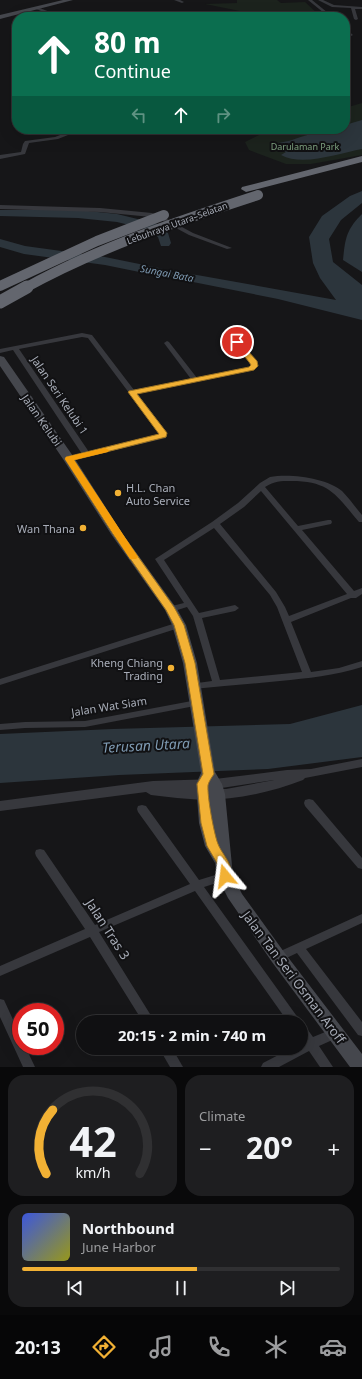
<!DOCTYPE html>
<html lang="en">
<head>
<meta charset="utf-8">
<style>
	:root { --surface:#101012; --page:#1e1e20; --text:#f1f3f6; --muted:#9c9d9f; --line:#303032; --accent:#f2b134 }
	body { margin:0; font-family:"Noto Sans",sans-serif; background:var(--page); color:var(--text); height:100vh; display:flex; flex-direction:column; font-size:15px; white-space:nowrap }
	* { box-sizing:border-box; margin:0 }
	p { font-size:13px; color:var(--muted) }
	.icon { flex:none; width:22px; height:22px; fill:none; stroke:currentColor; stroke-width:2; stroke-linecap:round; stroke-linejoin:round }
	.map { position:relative; height:1067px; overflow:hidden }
	.side { display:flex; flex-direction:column; gap:8px; padding:8px; background:#09090a; flex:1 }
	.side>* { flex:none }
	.guide { position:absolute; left:12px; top:12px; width:338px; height:122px; border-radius:16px; box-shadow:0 4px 16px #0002,0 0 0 1px var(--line); background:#0b6e4f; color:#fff; overflow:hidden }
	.speed { position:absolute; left:12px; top:1003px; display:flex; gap:8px; font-size:20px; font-weight:700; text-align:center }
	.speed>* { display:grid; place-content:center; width:52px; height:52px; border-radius:50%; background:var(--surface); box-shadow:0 4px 16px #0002,0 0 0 1px var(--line); line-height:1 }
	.speed .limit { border:6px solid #d22; background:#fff; color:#111 }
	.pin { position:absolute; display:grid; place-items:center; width:34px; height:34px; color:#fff; margin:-17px; border:2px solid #fff; border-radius:50%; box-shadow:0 1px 4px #0007 }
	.me { position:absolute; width:44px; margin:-22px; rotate:344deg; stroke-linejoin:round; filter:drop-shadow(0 0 3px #0008) }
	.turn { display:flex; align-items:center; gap:14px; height:84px; padding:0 16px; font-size:18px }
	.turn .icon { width:52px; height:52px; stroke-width:2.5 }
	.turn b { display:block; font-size:28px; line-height:34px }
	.lanes { display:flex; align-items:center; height:38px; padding:0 16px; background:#0003; justify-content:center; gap:20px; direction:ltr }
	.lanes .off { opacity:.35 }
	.big { font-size:30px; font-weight:700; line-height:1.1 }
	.side .card { flex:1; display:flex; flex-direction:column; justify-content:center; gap:6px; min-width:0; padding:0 14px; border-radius:16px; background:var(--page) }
	.side .dial { align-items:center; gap:0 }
	.dial svg { height:104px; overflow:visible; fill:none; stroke:var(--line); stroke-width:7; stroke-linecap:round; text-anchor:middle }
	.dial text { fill:var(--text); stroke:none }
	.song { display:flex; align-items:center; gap:12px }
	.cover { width:48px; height:48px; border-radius:6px; background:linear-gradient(135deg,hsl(230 70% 55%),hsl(60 70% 35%)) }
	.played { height:4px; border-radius:2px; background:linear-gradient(90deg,var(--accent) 55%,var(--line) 55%) }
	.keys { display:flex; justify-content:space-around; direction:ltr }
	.heat { display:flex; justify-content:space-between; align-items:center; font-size:22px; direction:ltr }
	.side .tiles { flex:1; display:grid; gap:8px; grid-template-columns:1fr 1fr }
	.card:last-child { grid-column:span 2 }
	.trip { position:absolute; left:76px; top:1015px; width:232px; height:40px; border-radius:20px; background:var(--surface); box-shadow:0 4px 16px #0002,0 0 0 1px var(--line); font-weight:700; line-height:40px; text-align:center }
	.dock { display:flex; height:64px; justify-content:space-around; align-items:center; background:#060607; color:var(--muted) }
	.dock .icon { width:28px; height:28px }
	.dock .selected { color:var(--accent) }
	.dock b { font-size:18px; color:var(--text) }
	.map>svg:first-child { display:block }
	.green { fill:#1c231d }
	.water { fill:#2c353c }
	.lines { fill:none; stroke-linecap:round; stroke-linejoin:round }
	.river { fill:#2c353c; fill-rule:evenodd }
	.minor { fill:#37383d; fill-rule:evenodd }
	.tertiary { fill:#37383d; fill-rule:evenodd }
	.secondary { fill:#45474d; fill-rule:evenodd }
	.motorway { fill:#63666e; fill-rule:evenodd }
	.motorway-bridge-far1 { stroke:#63666e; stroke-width:10 }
	.motorway-bridge { stroke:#63666e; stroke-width:13 }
	.route { fill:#f2b134; stroke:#9d7322 }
	.slow { fill:#f59e0b }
	.poi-dot { fill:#f2b134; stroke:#111113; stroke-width:1.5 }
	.labels { text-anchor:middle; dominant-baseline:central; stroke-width:4; stroke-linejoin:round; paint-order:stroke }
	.far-park-label { font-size:9px; fill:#7fa381; stroke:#111113 }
	.far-street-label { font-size:9px; fill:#a8adb8; stroke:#111113 }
	.far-water-label { font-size:10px; font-style:italic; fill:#7f9bb3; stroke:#111113 }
	.street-label { font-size:11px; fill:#a8adb8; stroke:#111113 }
	.poi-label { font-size:11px; fill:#a8adb8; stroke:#111113; text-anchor:end }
	.near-street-label { font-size:13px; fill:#a8adb8; stroke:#111113 }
	.near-water-label { font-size:14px; font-style:italic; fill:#7f9bb3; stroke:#111113 }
</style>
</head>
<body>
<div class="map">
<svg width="362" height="1067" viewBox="0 0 362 1067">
	<rect width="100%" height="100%" fill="#161618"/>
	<g class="green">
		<path d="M 237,0 L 277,0 L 281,3 L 305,2 L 319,15 L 304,17 L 283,17 L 276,15 L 264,16 L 205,4 L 237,3 Z"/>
		<path d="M 362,103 L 362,155 L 311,164 L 286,164 L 249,150 L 245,142 L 259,135 L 278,129 L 345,129 L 345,108 Z"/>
	</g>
	<g class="water">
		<path d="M 362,120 L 362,149 C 339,153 303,167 281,155 L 286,152 L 273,149 L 273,145 C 279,142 285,142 292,140 C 309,134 326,129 345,129 L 345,125 Z"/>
		<path d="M 362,191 L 362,203 L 341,220 L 329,239 L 333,262 L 362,285 L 362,320 L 278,299 L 193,282 L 137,268 L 197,275 L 336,300 L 320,278 L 313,263 L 309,237 L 322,216 L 350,196 Z"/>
		<path d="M 362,214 L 362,272 L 343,260 C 345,239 346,230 362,214 Z"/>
		<path d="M 362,705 L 362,757 L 268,769 L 119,775 L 0,783 L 0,734 L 113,729 L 290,724 Z"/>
	</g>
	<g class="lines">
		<g class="river">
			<path d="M 0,210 L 78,210 L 117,214 L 158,224 L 168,233 L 171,243 L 169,246 L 161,246 L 158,237 L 150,230 L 117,222 L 78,218 L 0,216 Z"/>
			<path d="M 0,239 L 25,246 L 105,257 L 159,268 L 163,269 L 165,272 L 163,275 L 159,276 L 105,265 L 24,254 L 0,247 Z"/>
		</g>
		<g class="minor">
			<path d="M 174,0 L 180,0 L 184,2 L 182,3 Z"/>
			<path d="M 308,0 L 312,0 L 333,17 L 329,17 Z"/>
			<path d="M 318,0 L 323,0 L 334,5 L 362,7 L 362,9 L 355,9 L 358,19 L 356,20 L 354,19 L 351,8 L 332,7 Z"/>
			<path d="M 37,7 L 50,12 L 71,12 L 81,17 L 76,17 L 70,14 L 49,14 L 36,9 Z"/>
			<path d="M 345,28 L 353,35 L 345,39 L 345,36 L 348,35 L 345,31 Z"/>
			<path d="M 76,129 L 83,129 L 58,139 L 29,143 L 25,154 L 0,159 L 0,155 L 21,152 L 23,144 L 25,141 L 55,137 Z"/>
			<path d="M 0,205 L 100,208 L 152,213 L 169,220 L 193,233 L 232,248 L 227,249 L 189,235 L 165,222 L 151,217 L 100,212 L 0,209 Z"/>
			<path d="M 229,331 L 231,332 L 256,361 L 257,366 L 254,370 L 137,393 L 167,433 L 166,438 L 69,461 L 65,459 L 66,457 L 82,454 L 13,350 L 0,353 L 0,349 L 82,333 L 92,335 L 134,390 L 191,379 L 164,343 L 167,341 L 169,342 L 197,378 L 250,367 L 250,361 L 226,333 ZM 82,337 L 88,338 L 159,433 L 159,435 L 89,452 L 19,349 Z"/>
			<path d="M 270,477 C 290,473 327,478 342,491 C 349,498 355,507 362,515 L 362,522 L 359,522 C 336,495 330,481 291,481 C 280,481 275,481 265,487 L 298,526 L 328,520 L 331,520 L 332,522 L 331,524 L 302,530 L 354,591 L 362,588 L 362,594 L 356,598 L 351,598 L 291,622 L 311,672 L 339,668 L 362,661 L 362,667 C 334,676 308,678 280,681 C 251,684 222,686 193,689 L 190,688 L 188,686 L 190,684 L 212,681 L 193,616 L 187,607 L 171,612 L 167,609 L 168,607 L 184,603 L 155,559 L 212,522 L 238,503 L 260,483 ZM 261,491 L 347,594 L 289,616 L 285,607 L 276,592 L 220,524 L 244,507 ZM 214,528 L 270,595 L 277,607 L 302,672 L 220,680 L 202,618 L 235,611 L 239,608 L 235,605 L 199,613 L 164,560 Z"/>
			<path d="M 179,622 L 183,625 L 182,627 L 0,685 L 0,679 Z"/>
			<path d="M 197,700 L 200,701 L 202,703 L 200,705 L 85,727 L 25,728 L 0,730 L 0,724 L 25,722 L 85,721 Z"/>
			<path d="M 309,799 L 313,800 L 362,858 L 362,869 L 358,868 L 305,806 L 304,803 L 305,800 Z"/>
			<path d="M 142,805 L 146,806 L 199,880 L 225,872 L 229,873 L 230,876 L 229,879 L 204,887 L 301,1022 L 288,1022 L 195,891 L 99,932 L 155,1022 L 143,1022 L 90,937 L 0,976 L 0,966 L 85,929 L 36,856 L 35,853 L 36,850 L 40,849 L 44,850 L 95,925 L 190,884 L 138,812 L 137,809 L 138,806 Z"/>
			<path d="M 362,914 L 362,923 L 306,949 L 362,1022 L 362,1036 L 358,1035 L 297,953 L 278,962 L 274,960 L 272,957 L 274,954 Z"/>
			<path d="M 0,999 L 4,1000 L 21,1037 L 21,1046 L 25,1046 L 35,1067 L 23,1067 L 0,1017 Z"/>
			<path d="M 301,1025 L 305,1026 L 313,1037 L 335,1028 L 339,1029 L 341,1033 L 339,1037 L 319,1046 L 333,1067 L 320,1067 L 309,1051 L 279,1067 L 261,1067 L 263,1063 L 292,1048 L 301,1048 L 301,1043 L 303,1042 L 301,1040 Z"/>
			<path d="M 159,1048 L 172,1048 L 183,1067 L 170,1067 Z"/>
		</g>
		<path class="tertiary" d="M 362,759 L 362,767 L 305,778 L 303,780 C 272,792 237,800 203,800 C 186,799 168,797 151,795 L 146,792 L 0,811 L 0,801 L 153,781 L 215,779 L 287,770 L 311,769 ZM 274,780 L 226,789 L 190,789 L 215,789 Z"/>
		<g class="secondary">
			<path d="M 63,0 L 73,0 L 0,19 L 0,15 Z"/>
			<path d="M 0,356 L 4,357 L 75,459 L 122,533 L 177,609 L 186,625 L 197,663 L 215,772 L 222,784 L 225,794 L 233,876 L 242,894 L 284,952 L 362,1054 L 362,1067 L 350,1067 L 272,962 L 228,898 L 217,876 L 215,863 L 205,846 L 199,823 L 196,784 L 201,773 L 183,663 L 172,625 L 165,610 L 111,534 L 63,459 L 0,366 Z"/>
		</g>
		<path class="motorway" d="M 362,156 L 362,162 L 246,192 L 241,189 L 242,187 Z"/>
		<g class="motorway-bridge-far1">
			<path d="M 0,286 L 97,241 L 164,215"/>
			<path d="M 25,288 C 99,247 178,221 258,195"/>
		</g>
		<path class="motorway-bridge" d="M 0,302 L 27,287"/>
	</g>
	<path class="route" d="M 237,340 L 239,341 L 257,361 L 258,366 L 254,370 L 137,394 L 167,433 L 166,437 L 74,460 L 122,534 L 174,607 L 184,625 L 195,663 L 214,774 C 212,777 209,781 208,785 C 207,796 214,834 218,844 C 222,855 236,866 229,879 L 225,880 L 221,879 L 217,863 L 207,846 L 201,823 L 197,784 L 203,774 L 185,663 L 174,625 L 166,610 L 113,534 L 65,459 L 66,457 L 159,434 L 128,392 L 129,391 L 249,367 L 251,365 L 249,362 L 233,342 Z"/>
	<path class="slow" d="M 105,448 L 109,450 L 108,452 L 74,460 L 138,557 L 136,559 L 130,559 L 65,459 L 66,457 Z"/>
	<g class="poi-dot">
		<circle cx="118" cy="493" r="4"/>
		<circle cx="83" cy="528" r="4"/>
		<circle cx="171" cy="668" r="4"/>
	</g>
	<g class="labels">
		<g class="far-park-label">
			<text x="305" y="146">Darulaman Park</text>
		</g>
		<g class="far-street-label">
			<text transform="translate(177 223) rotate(-20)">Lebuhraya Utara–Selatan</text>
		</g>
		<g class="far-water-label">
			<text transform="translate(167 273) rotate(11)">Sungai Bata</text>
		</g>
		<g class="street-label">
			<text transform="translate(60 395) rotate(56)">Jalan Seri Kelubi 1</text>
			<text transform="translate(42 420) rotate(55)">Jalan Kelubi</text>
			<text transform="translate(109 706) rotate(-9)">Jalan Wat Siam</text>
		</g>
		<g class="poi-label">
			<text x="126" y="487" text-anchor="start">H.L. Chan<tspan x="126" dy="13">Auto Service</tspan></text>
			<text x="75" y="528">Wan Thana</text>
			<text x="163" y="662">Kheng Chiang<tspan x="163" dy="13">Trading</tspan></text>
		</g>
		<g class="near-street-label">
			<text transform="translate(108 929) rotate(57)">Jalan Tras 3</text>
			<text transform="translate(294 977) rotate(53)">Jalan Tan Seri Osman Aroff</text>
		</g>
		<g class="near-water-label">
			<text transform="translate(146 745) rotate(-3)">Terusan Utara</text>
		</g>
	</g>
</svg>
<div class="speed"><div class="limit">50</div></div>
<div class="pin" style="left:237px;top:342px;background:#d93025"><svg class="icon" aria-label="arrive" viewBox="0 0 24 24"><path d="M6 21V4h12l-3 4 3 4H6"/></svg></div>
<svg class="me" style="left:225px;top:876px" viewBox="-20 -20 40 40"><path d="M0-17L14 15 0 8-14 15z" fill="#f2b134" stroke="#fff" stroke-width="4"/></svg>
<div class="trip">20:15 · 2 min · 740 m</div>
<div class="guide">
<div class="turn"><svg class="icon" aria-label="ahead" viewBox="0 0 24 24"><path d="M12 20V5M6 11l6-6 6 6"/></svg><div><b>80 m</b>Continue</div></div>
<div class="lanes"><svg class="icon off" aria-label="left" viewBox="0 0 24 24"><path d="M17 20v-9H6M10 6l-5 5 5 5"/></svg><svg class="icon" aria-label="ahead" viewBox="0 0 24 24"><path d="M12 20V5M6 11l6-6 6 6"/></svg><svg class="icon off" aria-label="right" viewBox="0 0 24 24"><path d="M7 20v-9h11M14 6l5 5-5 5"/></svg></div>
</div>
</div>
<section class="side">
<div class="tiles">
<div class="card dial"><svg viewBox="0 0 100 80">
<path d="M14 69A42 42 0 1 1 86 69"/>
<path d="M14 69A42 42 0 0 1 19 20" stroke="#f2b134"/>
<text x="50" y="56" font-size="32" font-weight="700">42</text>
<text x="50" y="72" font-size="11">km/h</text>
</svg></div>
<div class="card"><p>Climate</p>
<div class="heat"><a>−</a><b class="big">20°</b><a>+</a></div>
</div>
<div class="card">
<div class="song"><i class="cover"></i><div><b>Northbound</b><p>June Harbor</p></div></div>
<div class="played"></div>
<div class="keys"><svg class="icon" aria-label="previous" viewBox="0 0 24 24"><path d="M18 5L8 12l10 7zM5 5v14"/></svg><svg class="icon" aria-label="pause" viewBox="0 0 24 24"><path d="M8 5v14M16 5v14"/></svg><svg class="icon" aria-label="next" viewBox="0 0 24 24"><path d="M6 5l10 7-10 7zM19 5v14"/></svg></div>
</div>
</div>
</section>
<nav class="dock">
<b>20:13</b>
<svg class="icon selected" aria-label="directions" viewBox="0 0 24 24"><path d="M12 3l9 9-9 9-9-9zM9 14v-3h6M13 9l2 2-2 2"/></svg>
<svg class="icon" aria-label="music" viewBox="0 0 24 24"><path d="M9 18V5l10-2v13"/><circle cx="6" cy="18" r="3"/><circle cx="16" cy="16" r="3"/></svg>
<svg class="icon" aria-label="phone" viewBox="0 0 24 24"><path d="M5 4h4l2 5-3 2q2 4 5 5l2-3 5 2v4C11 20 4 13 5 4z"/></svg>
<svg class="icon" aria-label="climate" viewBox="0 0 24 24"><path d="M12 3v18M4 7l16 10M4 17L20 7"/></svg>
<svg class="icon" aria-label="car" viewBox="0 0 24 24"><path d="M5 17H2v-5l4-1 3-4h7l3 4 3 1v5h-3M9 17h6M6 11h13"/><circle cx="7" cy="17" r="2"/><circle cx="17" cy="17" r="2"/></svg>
</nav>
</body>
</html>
